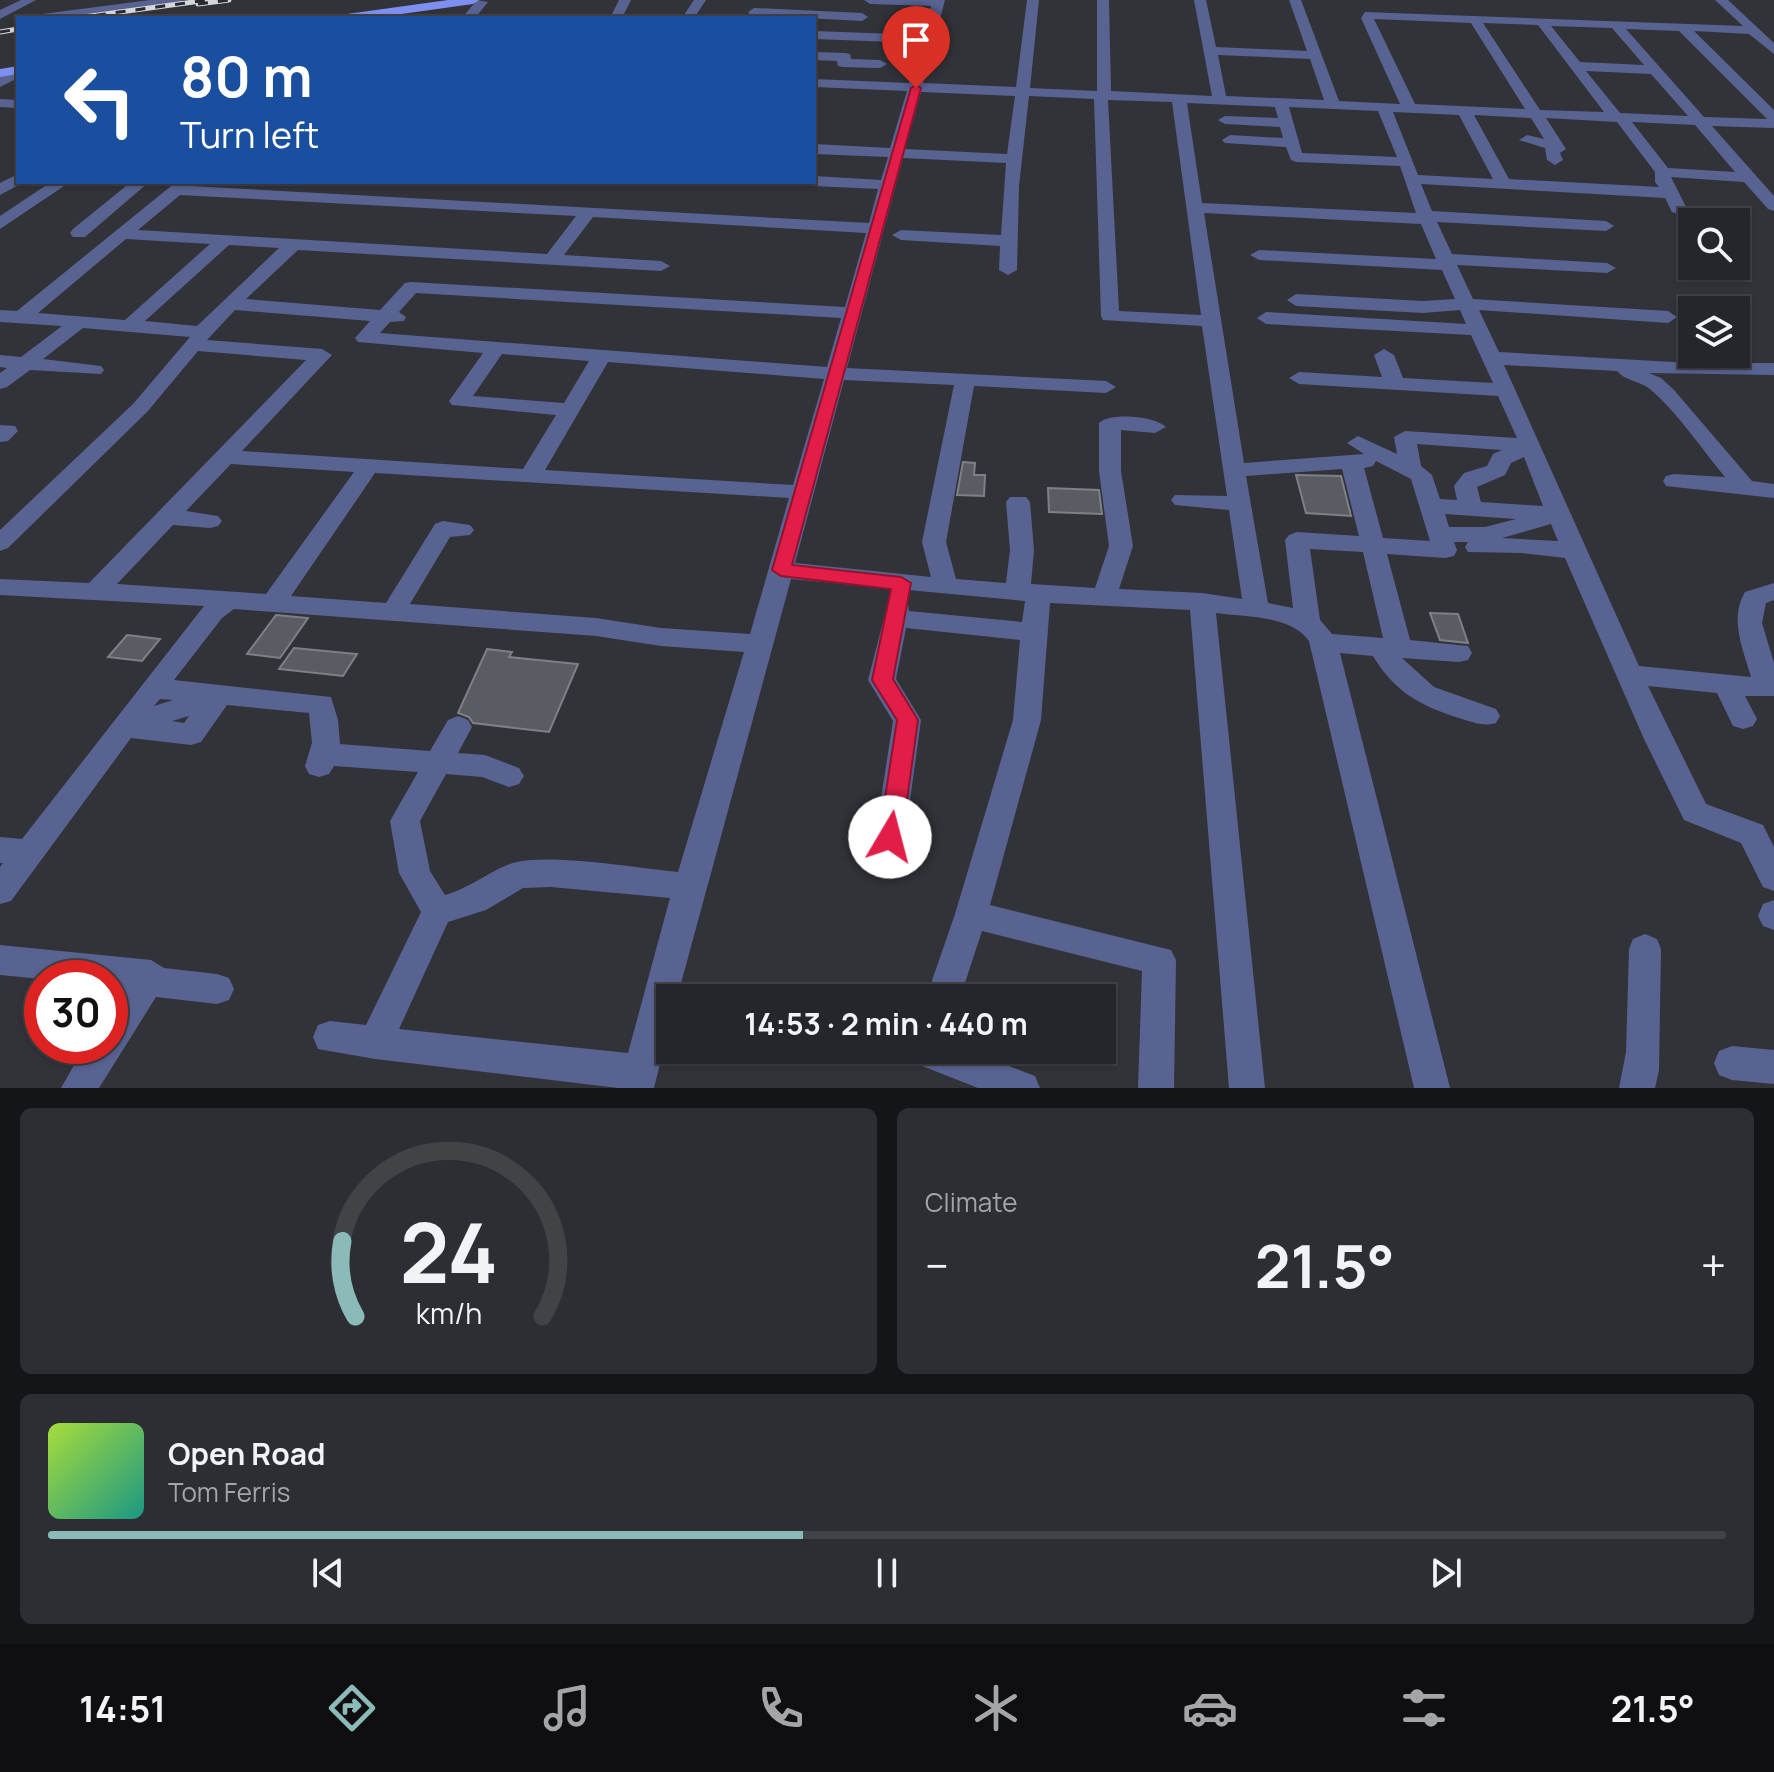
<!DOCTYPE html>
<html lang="en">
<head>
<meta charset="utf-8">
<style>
	:root { --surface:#25262b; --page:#2d2e33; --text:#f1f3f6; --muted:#a3a5a9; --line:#424347; --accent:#8bbbb9 }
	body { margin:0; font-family:Manrope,sans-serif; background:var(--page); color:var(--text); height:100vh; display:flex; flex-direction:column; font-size:30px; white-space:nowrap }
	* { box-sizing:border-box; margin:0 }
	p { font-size:26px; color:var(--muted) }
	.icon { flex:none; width:44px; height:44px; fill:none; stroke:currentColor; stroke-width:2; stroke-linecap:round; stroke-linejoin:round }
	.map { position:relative; height:1088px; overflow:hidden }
	.side { display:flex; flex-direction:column; gap:20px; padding:20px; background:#141518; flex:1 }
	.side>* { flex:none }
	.hud { position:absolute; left:16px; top:16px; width:800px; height:168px; border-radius:0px; box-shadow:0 2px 6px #0004,0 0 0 2px var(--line); background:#1a4fa0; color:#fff; overflow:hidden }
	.controls { position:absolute; left:1678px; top:208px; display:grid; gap:16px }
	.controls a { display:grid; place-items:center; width:72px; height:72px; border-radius:0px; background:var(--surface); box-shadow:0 2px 6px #0004,0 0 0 2px var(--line); font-size:40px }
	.speed { position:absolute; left:24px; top:960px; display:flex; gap:16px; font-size:40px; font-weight:700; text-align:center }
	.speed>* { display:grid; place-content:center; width:104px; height:104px; border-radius:50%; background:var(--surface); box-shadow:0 2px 6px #0004,0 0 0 2px var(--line); line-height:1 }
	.speed .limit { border:12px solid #d22; background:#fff; color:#111 }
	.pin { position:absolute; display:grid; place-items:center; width:68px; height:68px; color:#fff; margin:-82px -34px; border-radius:50% 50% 50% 0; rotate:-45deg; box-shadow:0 0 8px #0007 }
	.pin .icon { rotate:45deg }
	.me { position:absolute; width:88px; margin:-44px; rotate:8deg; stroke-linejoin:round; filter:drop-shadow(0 0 6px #0008) }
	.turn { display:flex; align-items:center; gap:28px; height:168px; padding:0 32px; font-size:36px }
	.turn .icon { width:104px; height:104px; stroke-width:2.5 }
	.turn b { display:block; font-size:56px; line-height:68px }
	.big { font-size:60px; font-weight:700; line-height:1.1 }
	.side .card { flex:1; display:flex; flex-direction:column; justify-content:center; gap:12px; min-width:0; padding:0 28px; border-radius:12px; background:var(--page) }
	.side .dial { align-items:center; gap:0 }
	.dial svg { height:208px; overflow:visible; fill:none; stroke:var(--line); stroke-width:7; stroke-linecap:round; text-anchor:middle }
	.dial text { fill:var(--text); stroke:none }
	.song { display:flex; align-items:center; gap:24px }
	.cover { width:96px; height:96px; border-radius:12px; background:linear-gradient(135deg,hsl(80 70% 55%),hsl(170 70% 35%)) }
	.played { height:8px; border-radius:4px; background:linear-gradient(90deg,var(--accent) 45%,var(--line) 45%) }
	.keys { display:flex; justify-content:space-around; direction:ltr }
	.heat { display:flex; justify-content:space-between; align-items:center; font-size:44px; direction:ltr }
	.side .tiles { flex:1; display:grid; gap:20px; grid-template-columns:1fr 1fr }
	.card:last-child { grid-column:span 2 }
	.trip { position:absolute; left:656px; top:984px; width:460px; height:80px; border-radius:0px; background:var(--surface); box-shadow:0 2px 6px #0004,0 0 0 2px var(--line); font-weight:700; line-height:80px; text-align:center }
	.menu { display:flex; height:128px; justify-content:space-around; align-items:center; background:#0f0f11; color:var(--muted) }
	.menu .icon { width:56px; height:56px }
	.menu .selected { color:var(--accent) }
	.menu b { font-size:36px; color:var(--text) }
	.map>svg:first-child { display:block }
	.building { fill:#5a5c63; stroke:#7e8087; stroke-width:2 }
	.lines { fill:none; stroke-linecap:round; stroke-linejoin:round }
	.street { fill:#596392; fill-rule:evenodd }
	.primary { fill:#7d8ff0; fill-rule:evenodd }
	.rail-casing { stroke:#d6d7db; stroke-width:5 }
	.rail { stroke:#27292f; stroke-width:3; stroke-dasharray:10; stroke-linecap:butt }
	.route { fill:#e11d48; stroke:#92132f; stroke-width:2 }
</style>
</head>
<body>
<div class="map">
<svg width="1774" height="1088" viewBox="0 0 1774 1088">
	<rect width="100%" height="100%" fill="#313339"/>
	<g class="building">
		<path d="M 963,462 L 975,463 L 974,475 L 985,475 L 984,496 L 957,495 Z"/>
		<path d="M 1296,475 L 1341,476 L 1351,516 L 1306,513 Z"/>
		<path d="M 1048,488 L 1099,490 L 1102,514 L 1049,512 Z"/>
		<path d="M 1430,613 L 1458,614 L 1468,643 L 1440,640 Z"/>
		<path d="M 276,615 L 308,618 L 280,658 L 247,654 Z"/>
		<path d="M 127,635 L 160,639 L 142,661 L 108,657 Z"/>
		<path d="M 294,648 L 357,654 L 343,676 L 279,669 Z"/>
		<path d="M 487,649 L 512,652 L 509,657 L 578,664 L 549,732 L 473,723 L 469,717 L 458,713 Z"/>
	</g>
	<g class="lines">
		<g class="street">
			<path d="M 21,0 L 36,0 L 0,19 L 0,10 Z"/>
			<path d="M 150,0 L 183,0 L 177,4 L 70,18 L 36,18 L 42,14 Z"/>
			<path d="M 477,0 L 488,2 L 475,18 L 462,18 Z"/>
			<path d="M 619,0 L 631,0 L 622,18 L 610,18 Z"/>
			<path d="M 694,0 L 706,0 L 694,18 L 682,18 Z"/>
			<path d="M 864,0 L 945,0 L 923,83 L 1016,87 L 1027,0 L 1039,0 L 1030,88 L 1097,91 L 1097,0 L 1109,0 L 1111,91 L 1212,96 L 1194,0 L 1206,0 L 1216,47 L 1307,51 L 1289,0 L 1301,0 L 1339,101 L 1400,104 L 1361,18 L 1365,12 L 1743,26 L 1715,0 L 1728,0 L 1774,43 L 1774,54 L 1749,34 L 1694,31 L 1774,110 L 1774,128 L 1712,126 L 1774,196 L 1774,211 L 1768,209 L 1744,182 L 1671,177 L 1685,205 L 1701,214 L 1693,219 L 1672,212 L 1665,198 L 1421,184 L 1432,211 L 1606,221 L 1614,226 L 1606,231 L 1437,222 L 1452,254 L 1607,263 L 1616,268 L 1607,273 L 1457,265 L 1473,299 L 1668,311 L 1677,317 L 1668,323 L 1479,310 L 1499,352 L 1690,363 L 1774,363 L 1774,375 L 1649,373 L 1661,378 L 1674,390 L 1752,481 L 1774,484 L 1774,498 L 1666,486 L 1663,481 L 1666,476 L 1674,474 L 1725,477 C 1701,448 1678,413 1650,389 C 1640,381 1625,381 1617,371 L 1504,365 L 1639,666 L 1751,677 C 1743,649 1729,619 1745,592 L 1774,583 L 1774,600 L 1766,603 L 1762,623 L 1774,663 L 1774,696 L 1745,696 L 1757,719 L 1753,726 L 1743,729 L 1733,726 L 1717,693 L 1648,686 L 1706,804 L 1763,825 L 1774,847 L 1774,891 L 1763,887 L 1741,843 L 1684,820 L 1644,739 L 1565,558 L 1522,553 L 1468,552 L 1465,547 L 1468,542 L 1454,542 L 1457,550 L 1454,556 L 1445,558 L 1387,554 L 1410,640 L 1468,646 L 1472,653 L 1468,660 L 1459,662 L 1402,658 L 1434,687 L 1496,709 L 1500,716 L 1496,723 C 1483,727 1472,722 1459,718 C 1420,706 1394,691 1373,656 L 1340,653 L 1450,1088 L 1414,1088 L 1309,641 C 1291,615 1245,617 1216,613 L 1265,1088 L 1229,1088 L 1190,610 L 1050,603 L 1041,720 L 990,905 L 1171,950 L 1176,960 L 1174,1088 L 1138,1088 L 1142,971 L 982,931 L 960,998 L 926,998 L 955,914 L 1013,720 L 1020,640 L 906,628 L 896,679 L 921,720 L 905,837 L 901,846 L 890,849 L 879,846 L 875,837 L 893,721 L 868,680 L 889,599 L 898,596 L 907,599 L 909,611 L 1022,622 L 1025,601 L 791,579 L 677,998 L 670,998 L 670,1024 L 654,1088 L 618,1088 L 375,1059 L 318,1049 L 313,1037 L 318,1025 L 330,1021 L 366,1025 L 421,912 L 399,873 L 390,821 L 418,772 L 334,766 L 329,774 L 319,777 L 309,774 L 305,766 L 312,743 L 309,713 L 227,705 L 201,742 L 191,745 L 131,738 L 11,901 L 0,904 L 0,867 L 3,863 L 0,863 L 0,837 L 22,839 L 204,606 L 0,595 L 0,579 L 89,583 L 306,360 L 198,351 L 147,412 L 8,548 L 0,551 L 0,530 L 133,404 L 190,337 L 83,328 L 43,359 L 101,366 L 104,370 L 101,374 L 30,370 L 7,387 L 0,389 L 0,373 L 7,368 L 0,367 L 0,355 L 21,357 L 62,326 L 0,322 L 0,310 L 17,311 L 176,182 L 194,182 L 191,186 L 869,223 L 878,189 L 814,186 L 807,182 L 814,182 L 814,176 L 881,180 L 888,157 L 814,154 L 814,144 L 890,148 L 907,91 L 814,87 L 814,79 L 909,83 L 921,43 L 814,39 L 814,31 L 923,35 L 931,6 L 870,4 ZM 1374,19 L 1471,23 L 1525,109 L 1415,104 ZM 1483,23 L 1538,25 L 1604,112 L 1540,110 ZM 1551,26 L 1612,28 L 1644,65 L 1580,62 ZM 1626,29 L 1679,31 L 1767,119 L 1704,117 ZM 1218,55 L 1310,59 L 1324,100 L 1226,96 ZM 1586,71 L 1651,74 L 1688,116 L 1620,113 ZM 921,92 L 1015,96 L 1007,154 L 905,149 ZM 1029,96 L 1094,99 L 1101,316 L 1103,320 L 1202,326 L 1227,496 L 1175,495 L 1171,500 L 1175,505 L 1229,510 L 1242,599 L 1202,593 L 1119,589 L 1133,546 L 1121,471 L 1121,430 L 1155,433 L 1166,427 C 1155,416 1110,412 1099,423 L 1099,471 L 1109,546 L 1095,588 L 1031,584 L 1034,550 L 1030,502 L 1026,497 L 1010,497 L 1006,502 L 1010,550 L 1006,583 L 956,579 L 946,542 L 974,386 L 1106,393 L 1116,387 L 1106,381 L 847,368 L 903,158 L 1006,163 L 1001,235 L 901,230 L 892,235 L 901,240 L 1000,246 L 999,270 L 1008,275 L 1017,270 L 1019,186 ZM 1108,100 L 1172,102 L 1201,315 L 1119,311 ZM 1187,103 L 1275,107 L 1278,118 L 1225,116 L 1218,120 L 1225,124 L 1280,127 L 1283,138 L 1230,135 L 1222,140 L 1225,143 L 1286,147 L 1291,160 L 1296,162 L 1400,166 L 1416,213 L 1202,203 ZM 1289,107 L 1378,111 L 1397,157 L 1302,153 ZM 1393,112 L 1459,115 L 1493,179 L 1418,175 ZM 1474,115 L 1531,118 L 1544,139 L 1527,135 L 1519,140 L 1545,148 L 1547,160 L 1555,165 L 1563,160 L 1560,153 L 1566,149 L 1546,118 L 1617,122 L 1655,172 L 1655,182 L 1659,187 L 1509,179 ZM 1632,122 L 1695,125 L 1735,172 L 1668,168 ZM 180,195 L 576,216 L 547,254 L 138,230 ZM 1204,213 L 1421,224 L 1436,259 L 1259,250 L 1250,255 L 1259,260 L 1442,270 L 1455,299 L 1423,301 L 1296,294 L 1287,300 L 1296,306 L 1423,313 L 1460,310 L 1466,324 L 1266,312 L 1257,318 L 1266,324 L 1471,335 L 1493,383 L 1403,378 L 1394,355 L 1384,349 L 1374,355 L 1382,377 L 1299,372 L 1289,378 L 1299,384 L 1498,396 L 1517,438 L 1405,431 L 1394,437 L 1397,454 L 1358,436 L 1347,443 L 1364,454 L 1244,463 ZM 593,217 L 866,233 L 845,307 L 411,282 L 405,283 L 380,310 L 246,299 L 298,250 L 661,271 L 670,266 L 661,261 L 564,255 ZM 126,239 L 210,244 L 125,320 L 38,313 ZM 229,245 L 279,248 L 197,326 L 145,321 ZM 416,293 L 841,318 L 827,367 L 380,333 L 390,322 L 404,321 L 406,317 L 399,312 ZM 235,310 L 370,321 L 355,338 L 358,342 L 483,353 L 449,401 L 452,405 L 556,415 L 523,469 L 242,451 L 332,355 L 322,349 L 207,340 ZM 502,354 L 589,361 L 564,403 L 473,396 ZM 608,362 L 824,379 L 793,485 L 545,470 ZM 844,380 L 954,385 L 922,542 L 931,577 L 795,563 ZM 1417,444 L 1502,450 L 1493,454 L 1487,466 L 1464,473 L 1454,486 L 1457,500 L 1440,499 L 1432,475 L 1421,466 ZM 1524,457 L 1543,506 L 1481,502 L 1477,487 L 1505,475 L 1511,463 ZM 1376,461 L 1411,479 L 1430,541 L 1383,538 L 1364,468 L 1373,466 ZM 231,464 L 354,472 L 266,594 L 117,584 L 173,525 L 210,528 L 218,526 L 222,521 L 218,516 L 186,511 ZM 1342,469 L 1359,536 L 1297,532 L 1289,535 L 1285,540 L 1293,608 L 1268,603 L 1246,476 ZM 375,473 L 789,498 L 750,634 L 661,628 L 596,618 L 410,604 L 450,537 L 470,535 L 474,530 L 470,525 L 443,521 L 435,524 L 386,603 L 291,596 ZM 1445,514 L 1516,519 L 1485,527 L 1449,527 ZM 1551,524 L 1558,541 L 1502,538 ZM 1310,549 L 1363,552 L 1383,638 L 1332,634 L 1320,620 ZM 234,609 L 596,636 L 661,646 L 744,652 L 678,872 C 635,868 556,854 517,862 C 496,866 471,888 445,895 L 430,871 L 420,821 L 446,774 L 482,777 L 509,787 L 519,784 L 524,776 L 519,768 L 485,755 L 458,753 L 472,727 L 468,720 L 458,716 L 448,720 L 430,751 L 340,744 L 338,720 L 331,697 L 174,680 L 222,618 ZM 160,699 L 173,700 L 154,706 ZM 189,716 L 184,723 L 172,721 ZM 551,887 L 670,898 L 628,1053 L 399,1029 L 448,922 L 486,910 L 523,888 Z"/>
			<path d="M 754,8 L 862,13 L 868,17 L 862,21 L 750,15 L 748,12 Z"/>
			<path d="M 814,52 L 845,53 L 850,54 L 851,59 L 880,60 L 887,64 L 880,68 L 843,67 L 838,66 L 837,61 L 814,60 Z"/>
			<path d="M 18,68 L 18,78 L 0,87 L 0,77 Z"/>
			<path d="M 0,99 L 18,100 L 18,108 L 0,107 Z"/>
			<path d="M 18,174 L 18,182 L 24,182 L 0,195 L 0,183 Z"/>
			<path d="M 51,182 L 70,182 L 0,229 L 0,216 Z"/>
			<path d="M 131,182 L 149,182 L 85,237 L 73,237 L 70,233 L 73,229 Z"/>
			<path d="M 0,425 L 15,426 L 18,431 L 8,441 L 0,442 Z"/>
			<path d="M 1774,900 L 1774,930 L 1763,926 L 1758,916 L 1763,904 Z"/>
			<path d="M 1645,934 L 1657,939 L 1661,949 L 1659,1070 L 1655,1088 L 1619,1088 L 1626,1052 L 1629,949 L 1633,939 Z"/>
			<path d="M 0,945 L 151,960 L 164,968 L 217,974 L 229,978 L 234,989 L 229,1000 L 217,1004 L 156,997 L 99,1088 L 61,1088 L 85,1046 L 110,1046 L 110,1009 L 124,987 L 110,986 L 110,978 L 42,979 L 0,975 Z"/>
			<path d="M 1732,1046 L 1774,1050 L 1774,1084 L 1732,1080 L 1719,1075 L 1714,1063 L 1719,1051 Z"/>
			<path d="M 906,1050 L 968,1050 L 1035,1076 L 1040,1088 L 978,1088 L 912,1062 Z"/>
		</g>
		<g class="primary">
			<path d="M 448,0 L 479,0 L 473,4 L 373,18 L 341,18 L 347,14 Z"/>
			<path d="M 18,66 L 18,74 L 0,77 L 0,69 Z"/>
		</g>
		<defs>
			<g id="rail">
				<path d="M 198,4 L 229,0"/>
				<path d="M 76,18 L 208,0"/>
				<path d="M 0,32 L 18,29"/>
			</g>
		</defs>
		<use href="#rail" class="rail-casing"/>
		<use href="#rail" class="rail"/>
	</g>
	<path class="route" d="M 916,85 L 921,88 L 792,565 L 901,577 L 911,583 L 893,679 L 918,720 L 902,837 L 899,844 L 890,847 L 882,844 L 879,837 L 897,720 L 872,680 L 891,589 L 781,576 L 772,570 L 911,88 Z"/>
</svg>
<div class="controls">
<a><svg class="icon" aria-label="search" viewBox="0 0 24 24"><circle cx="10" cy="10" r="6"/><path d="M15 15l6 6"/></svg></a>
<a><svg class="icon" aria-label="layers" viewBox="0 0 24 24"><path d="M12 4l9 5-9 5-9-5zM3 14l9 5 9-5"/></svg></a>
</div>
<div class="speed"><div class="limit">30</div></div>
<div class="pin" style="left:916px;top:88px;background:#d93025"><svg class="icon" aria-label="arrive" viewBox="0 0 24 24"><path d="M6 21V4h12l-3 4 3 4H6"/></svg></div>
<svg class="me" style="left:890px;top:837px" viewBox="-20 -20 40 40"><circle r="19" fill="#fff"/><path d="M0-13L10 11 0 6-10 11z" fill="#e11d48"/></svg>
<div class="trip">14:53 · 2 min · 440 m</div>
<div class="hud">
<div class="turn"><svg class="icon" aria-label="left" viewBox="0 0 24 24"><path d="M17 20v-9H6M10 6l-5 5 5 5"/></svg><div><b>80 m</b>Turn left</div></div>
</div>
</div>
<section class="side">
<div class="tiles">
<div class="card dial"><svg viewBox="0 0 100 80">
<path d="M14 69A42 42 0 1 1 86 69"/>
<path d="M14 69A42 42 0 0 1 9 40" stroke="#8bbbb9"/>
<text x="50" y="56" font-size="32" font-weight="700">24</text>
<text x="50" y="72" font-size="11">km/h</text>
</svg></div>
<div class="card"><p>Climate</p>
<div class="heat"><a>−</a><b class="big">21.5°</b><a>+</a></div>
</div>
<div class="card">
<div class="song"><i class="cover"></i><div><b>Open Road</b><p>Tom Ferris</p></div></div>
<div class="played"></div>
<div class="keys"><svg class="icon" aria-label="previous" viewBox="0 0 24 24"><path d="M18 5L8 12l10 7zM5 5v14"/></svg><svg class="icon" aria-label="pause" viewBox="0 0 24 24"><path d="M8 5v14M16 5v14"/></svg><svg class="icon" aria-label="next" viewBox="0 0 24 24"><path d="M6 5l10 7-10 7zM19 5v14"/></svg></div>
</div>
</div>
</section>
<nav class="menu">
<b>14:51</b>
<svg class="icon selected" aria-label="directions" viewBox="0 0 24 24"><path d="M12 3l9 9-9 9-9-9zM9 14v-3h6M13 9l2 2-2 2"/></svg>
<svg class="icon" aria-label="music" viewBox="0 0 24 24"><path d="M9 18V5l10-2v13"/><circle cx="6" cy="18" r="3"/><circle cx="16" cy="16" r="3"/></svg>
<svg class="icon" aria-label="phone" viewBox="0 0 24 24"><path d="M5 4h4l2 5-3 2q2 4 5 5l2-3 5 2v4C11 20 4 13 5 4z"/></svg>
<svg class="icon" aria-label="climate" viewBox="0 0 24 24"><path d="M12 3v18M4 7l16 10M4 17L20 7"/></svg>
<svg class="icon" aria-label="car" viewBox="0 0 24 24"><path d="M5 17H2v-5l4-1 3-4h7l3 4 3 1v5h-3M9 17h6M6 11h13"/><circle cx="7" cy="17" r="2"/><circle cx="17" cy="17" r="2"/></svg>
<svg class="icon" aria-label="filters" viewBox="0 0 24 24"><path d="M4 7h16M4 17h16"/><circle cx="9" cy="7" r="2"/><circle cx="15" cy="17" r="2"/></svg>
<b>21.5°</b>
</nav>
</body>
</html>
